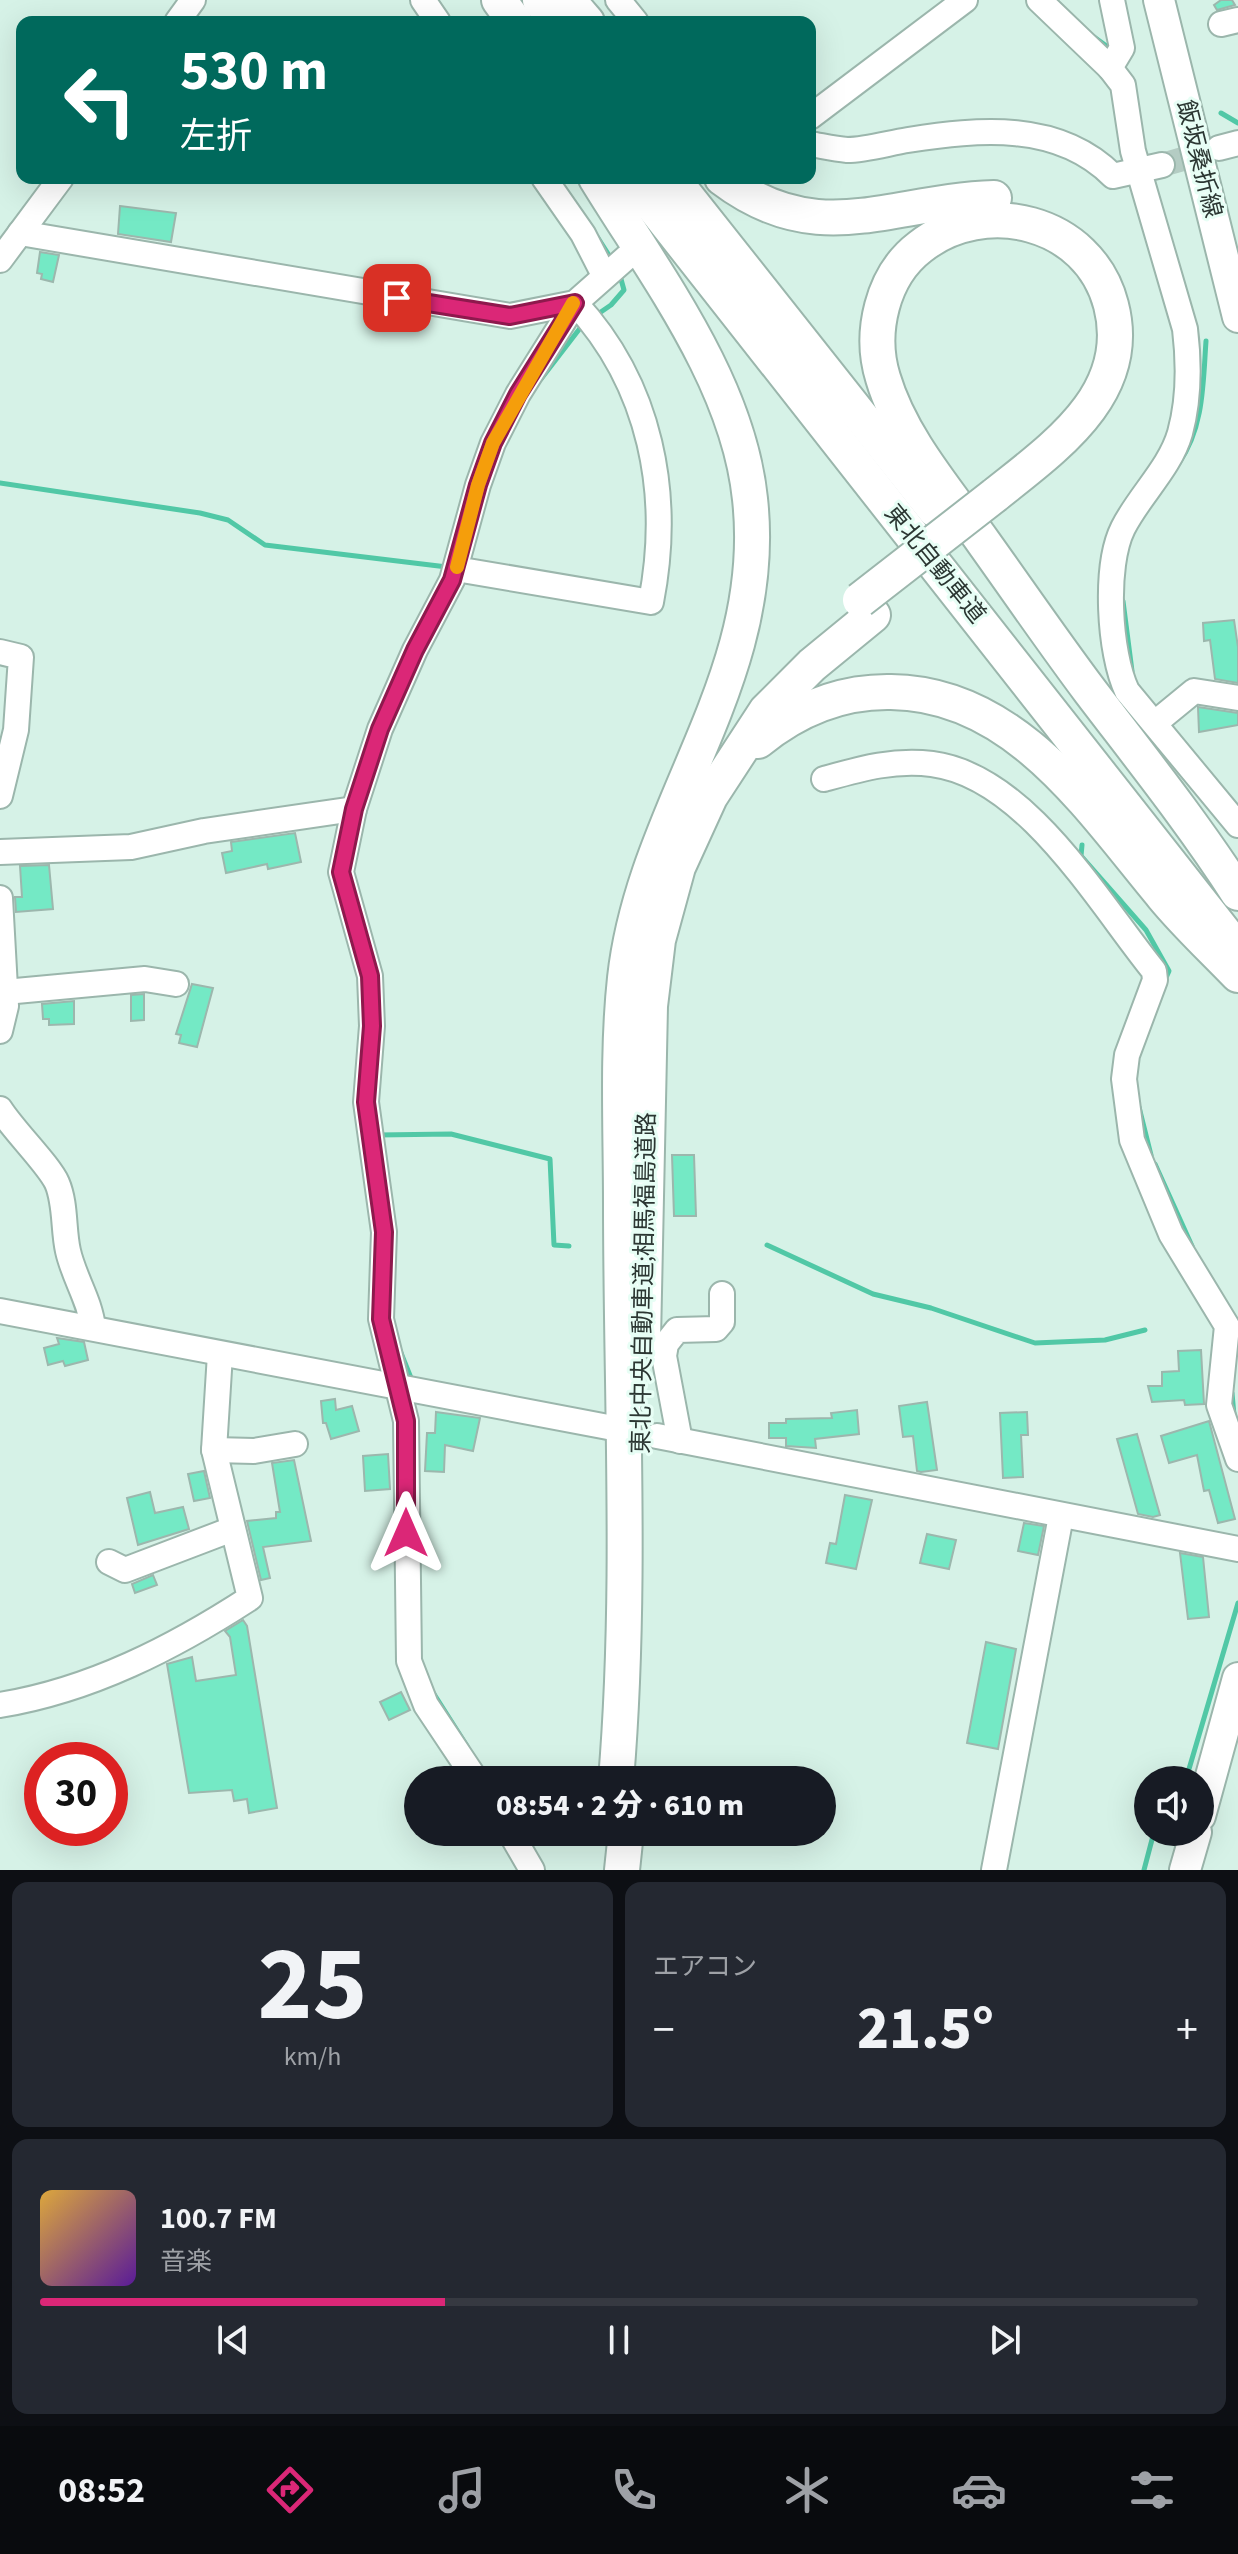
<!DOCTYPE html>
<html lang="ja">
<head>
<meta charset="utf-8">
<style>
	:root { --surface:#171b24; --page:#242831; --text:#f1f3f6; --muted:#9ea1a6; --line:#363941; --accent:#db2777 }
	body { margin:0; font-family:"Source Sans 3","Noto Sans JP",sans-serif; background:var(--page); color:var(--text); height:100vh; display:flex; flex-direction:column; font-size:30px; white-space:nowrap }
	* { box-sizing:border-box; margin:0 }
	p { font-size:26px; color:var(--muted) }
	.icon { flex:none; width:44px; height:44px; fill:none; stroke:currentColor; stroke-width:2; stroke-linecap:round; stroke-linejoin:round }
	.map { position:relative; height:1870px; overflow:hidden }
	.sheet { display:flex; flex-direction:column; gap:12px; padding:12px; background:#0d0f14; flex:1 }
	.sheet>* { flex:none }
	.banner { position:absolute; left:16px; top:16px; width:800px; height:168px; border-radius:16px; box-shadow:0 8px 32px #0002; background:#00695c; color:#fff; overflow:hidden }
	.tools { position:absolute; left:1134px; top:1766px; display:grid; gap:16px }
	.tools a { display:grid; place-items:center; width:80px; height:80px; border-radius:50%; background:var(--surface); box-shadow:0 8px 32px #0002; font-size:40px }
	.speed { position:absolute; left:24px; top:1742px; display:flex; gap:16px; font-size:40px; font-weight:700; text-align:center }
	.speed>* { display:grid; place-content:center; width:104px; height:104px; border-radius:50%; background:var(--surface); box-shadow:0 8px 32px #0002; line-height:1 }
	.speed .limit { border:12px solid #d22; background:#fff; color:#111 }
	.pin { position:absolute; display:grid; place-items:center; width:68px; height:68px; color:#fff; margin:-34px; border-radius:16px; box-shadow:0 4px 12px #0006 }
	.me { position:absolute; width:88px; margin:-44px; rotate:0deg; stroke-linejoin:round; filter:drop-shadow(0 0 6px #0008) }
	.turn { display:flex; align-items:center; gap:28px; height:168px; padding:0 32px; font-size:36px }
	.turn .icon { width:104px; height:104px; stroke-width:2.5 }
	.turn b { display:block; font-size:56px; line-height:68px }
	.big { font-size:60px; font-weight:800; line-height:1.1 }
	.sheet .tile { flex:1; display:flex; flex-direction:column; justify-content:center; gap:12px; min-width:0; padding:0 28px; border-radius:16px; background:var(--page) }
	.sheet .dial { align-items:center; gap:0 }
	.dial b { font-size:104px; line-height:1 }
	.song { display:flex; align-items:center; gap:24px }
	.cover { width:96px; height:96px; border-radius:12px; background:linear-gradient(135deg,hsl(40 70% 55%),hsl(270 70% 35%)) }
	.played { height:8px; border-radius:4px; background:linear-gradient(90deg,var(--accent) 35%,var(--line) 35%) }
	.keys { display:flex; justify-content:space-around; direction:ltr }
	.heat { display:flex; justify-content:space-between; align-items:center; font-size:44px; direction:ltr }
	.sheet .tiles { flex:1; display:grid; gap:12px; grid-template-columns:1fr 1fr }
	.tile:last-child { grid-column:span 2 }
	.trip { position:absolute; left:404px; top:1766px; width:432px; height:80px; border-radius:40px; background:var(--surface); box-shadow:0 8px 32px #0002; font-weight:800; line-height:80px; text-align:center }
	.dock { display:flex; height:128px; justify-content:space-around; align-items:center; background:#090b0e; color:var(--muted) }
	.dock .icon { width:56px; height:56px }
	.dock .on { color:var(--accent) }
	.dock b { font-size:36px; color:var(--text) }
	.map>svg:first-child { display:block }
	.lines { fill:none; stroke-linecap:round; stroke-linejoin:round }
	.stream { stroke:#51c8a6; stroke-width:5 }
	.building { fill:#74e9c5; stroke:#9cb7ad; stroke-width:2 }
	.minor-tunnel { stroke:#b4ccc3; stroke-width:24; stroke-dasharray:24 12; stroke-linecap:butt }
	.minor-casing { stroke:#9bb6ac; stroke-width:28 }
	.major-casing { stroke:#9bb6ac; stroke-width:34 }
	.highway-casing { stroke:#9bb6ac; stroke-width:38 }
	.minor { stroke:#fff; stroke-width:24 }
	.major { stroke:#fff; stroke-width:30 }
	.highway { stroke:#fff; stroke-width:34 }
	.highway-bridge-casing { stroke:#9bb6ac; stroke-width:38; stroke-linecap:butt }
	.highway-bridge { stroke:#fff; stroke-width:34 }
	.route-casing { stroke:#8e194d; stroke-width:20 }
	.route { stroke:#db2777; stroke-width:14 }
	.slow { stroke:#f59e0b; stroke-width:14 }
	.labels { text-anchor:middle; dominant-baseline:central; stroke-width:6; stroke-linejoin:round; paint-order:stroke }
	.street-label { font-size:24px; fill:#2b3632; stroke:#e7fef5 }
</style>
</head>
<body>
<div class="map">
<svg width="1238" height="1870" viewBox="0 0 1238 1870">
	<rect width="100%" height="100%" fill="#d6f2e7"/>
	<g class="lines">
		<g class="stream">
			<path d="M 1094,37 L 1112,50"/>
			<path d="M 1221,113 L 1238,123"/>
			<path d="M 598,238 L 612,260"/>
			<path d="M 595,316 L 611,305 L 624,290 L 619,272"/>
			<path d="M 541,379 L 584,323"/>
			<path d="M 1179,463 C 1204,427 1203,383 1206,341"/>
			<path d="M 0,483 L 200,513 L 228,520 L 265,545 L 447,567"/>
			<path d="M 1123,601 L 1132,671"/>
			<path d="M 1082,845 L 1081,856 L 1146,930 L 1169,971 L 1165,980"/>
			<path d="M 1139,1107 L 1151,1155"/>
			<path d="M 378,1135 L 451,1134 L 550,1159 L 554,1245 L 569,1246"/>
			<path d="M 1155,1164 L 1192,1246"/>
			<path d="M 767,1245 L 873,1294 L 931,1308 L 1035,1343 L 1105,1340 L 1145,1330"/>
			<path d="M 399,1348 L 413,1383"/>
			<path d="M 1232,1393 L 1234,1415"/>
			<path d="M 434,1694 L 467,1746"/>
			<path d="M 1178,1780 L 1189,1769 L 1238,1603"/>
			<path d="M 1144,1870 L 1154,1832"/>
		</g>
	</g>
	<g class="building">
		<path d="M 1221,0 L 1232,0 L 1235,5 L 1217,10 L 1214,5 Z"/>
		<path d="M 120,206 L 176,213 L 171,242 L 118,234 Z"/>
		<path d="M 40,252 L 59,255 L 53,282 L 41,279 L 42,274 L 37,273 Z"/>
		<path d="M 1234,620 L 1238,647 L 1238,683 L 1215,679 L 1210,640 L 1204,641 L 1203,623 Z"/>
		<path d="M 1198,707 L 1238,713 L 1238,725 L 1199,732 Z"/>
		<path d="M 295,833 L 301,862 L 268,869 L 267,864 L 226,873 L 222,853 L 232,851 L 231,842 Z"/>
		<path d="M 49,865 L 53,909 L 16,912 L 15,897 L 22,897 L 20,866 Z"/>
		<path d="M 192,984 L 213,988 L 197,1047 L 179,1043 L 181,1035 L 176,1034 Z"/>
		<path d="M 144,994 L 144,1020 L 131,1021 L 131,995 Z"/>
		<path d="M 74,1001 L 74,1024 L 49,1025 L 49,1019 L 43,1019 L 42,1004 Z"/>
		<path d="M 672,1155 L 694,1155 L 696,1216 L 674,1216 Z"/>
		<path d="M 57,1338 L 84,1342 L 88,1360 L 65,1366 L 63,1361 L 48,1365 L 44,1348 L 59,1344 Z"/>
		<path d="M 1201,1350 L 1204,1404 L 1185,1405 L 1184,1400 L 1152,1402 L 1148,1386 L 1162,1386 L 1162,1372 L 1179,1371 L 1178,1351 Z"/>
		<path d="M 335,1399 L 336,1410 L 352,1406 L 359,1431 L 331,1439 L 326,1423 L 323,1423 L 321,1401 Z"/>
		<path d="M 927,1402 L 937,1470 L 921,1472 L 917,1471 L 913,1436 L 903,1437 L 899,1406 Z"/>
		<path d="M 857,1410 L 859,1434 L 815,1439 L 816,1448 L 786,1446 L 786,1438 L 769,1438 L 769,1423 L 786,1423 L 786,1419 L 832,1418 L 831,1413 Z"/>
		<path d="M 436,1412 L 480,1418 L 473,1451 L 445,1445 L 444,1472 L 425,1471 L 427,1433 L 435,1433 Z"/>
		<path d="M 1027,1412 L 1028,1435 L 1021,1435 L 1023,1477 L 1003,1478 L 1000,1413 Z"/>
		<path d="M 1209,1421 L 1235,1519 L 1218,1523 L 1209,1490 L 1204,1491 L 1197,1455 L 1169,1463 L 1161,1436 Z"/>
		<path d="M 1137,1434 L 1160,1515 L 1153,1517 L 1138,1514 L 1117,1439 Z"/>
		<path d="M 388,1454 L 390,1489 L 365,1491 L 363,1456 Z"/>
		<path d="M 294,1460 L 311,1541 L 263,1547 L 270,1578 L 261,1580 L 247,1521 L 276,1518 L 276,1512 L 280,1512 L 272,1463 Z"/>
		<path d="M 204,1471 L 210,1498 L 194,1501 L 188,1474 Z"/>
		<path d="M 150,1492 L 155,1513 L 183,1507 L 189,1529 L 138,1545 L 127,1498 Z"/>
		<path d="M 845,1495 L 872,1500 L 856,1569 L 826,1563 L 830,1543 L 836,1544 Z"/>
		<path d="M 1024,1523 L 1044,1526 L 1038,1555 L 1018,1551 Z"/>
		<path d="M 927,1534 L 956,1540 L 949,1569 L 920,1563 Z"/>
		<path d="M 1180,1553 L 1203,1557 L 1209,1617 L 1188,1619 Z"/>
		<path d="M 153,1575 L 157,1585 L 135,1593 L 132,1584 Z"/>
		<path d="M 243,1620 L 247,1626 L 277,1808 L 249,1813 L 247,1799 L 234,1801 L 232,1790 L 189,1793 L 167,1664 L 192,1657 L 196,1681 L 236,1675 L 230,1637 L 225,1631 Z"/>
		<path d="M 986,1642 L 1016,1649 L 998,1749 L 967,1743 Z"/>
		<path d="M 401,1692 L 410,1710 L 389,1720 L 380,1702 Z"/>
	</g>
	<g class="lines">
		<path class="minor-tunnel" d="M 1162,165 L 1214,150"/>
		<defs>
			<g id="minor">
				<path d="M 423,0 L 438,22"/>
				<path d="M 618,0 L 636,22"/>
				<path d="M 1039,0 L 1110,68 L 1123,85 L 1133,151 L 1185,329 C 1189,362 1189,400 1180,433 C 1170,468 1139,496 1123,528 C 1104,566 1109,653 1127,691 L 1238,825"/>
				<path d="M 177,22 L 193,0"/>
				<path d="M 1221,24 L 1238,20"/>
				<path d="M 1110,68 L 1122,48 L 1112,0"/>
				<path d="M 810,117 L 965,0"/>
				<path d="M 810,144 C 822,146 835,149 847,150 C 866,150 889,143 908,140 C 979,129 1058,121 1113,176 L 1162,165"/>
				<path d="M 1219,148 L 1238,143"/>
				<path d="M 544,178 L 583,234 L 604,275"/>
				<path d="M 20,233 L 510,316 L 575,303 L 627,257"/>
				<path d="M 0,260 L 61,178"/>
				<path d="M 456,569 L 651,602 C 672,494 651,385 575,303 L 518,394 L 493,443 L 478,485 L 452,580 L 415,650 L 380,729 L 354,809 L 341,872 L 370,976 L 372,1026 L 366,1102 L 384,1232 L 381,1319 L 406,1421 L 409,1661 L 426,1705 L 476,1780"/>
				<path d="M 0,652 L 21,657 L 16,730 L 0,796"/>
				<path d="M 1155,723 L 1194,691 L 1238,698"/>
				<path d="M 824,779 C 860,769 894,759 932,764 C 1026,776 1098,902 1154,971 L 1155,980 L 1127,1055 L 1124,1079 L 1132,1140 L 1171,1234 L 1227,1326 L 1219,1405 L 1238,1459"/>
				<path d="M 0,852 L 131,847 L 204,831 L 354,809"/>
				<path d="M 0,898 L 6,1006 L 0,1031"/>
				<path d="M 5,992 L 145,979 L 176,984"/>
				<path d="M 0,1109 C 14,1131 49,1165 57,1183 C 66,1204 63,1229 68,1251 C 74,1278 90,1300 93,1328"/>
				<path d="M 0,1311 L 608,1427"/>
				<path d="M 657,1436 L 1238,1549"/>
				<path d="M 680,1441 L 664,1356 L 666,1344 L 677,1330 L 716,1329 L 722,1322 L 722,1294"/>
				<path d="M 214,1450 L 254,1451 L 295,1444"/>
				<path d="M 109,1562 L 125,1570 L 230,1530"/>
				<path d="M 0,1705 C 91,1690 173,1648 250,1598 L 214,1450 L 220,1354"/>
				<path d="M 510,1832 L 532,1870"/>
				<path d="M 994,1870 L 1061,1516"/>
			</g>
			<g id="major">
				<path d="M 1159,0 L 1238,317"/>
				<path d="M 1200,1816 L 1238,1678"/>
				<path d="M 1185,1870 L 1196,1832"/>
			</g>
			<g id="highway">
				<path d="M 499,0 L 515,22"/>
				<path d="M 540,0 L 556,22"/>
				<path d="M 568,0 L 587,22"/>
				<path d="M 596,178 C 656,276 738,382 750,499 C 770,680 644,806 625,978 C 617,1052 621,1129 621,1204 C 621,1395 632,1589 616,1780"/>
				<path d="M 631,178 L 1238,950"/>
				<path d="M 672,178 L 935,510"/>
				<path d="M 722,178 C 818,251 890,201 994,198"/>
				<path d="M 995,495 C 1055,447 1134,393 1111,305 C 1089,220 984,196 920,247 C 882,276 869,333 883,378 C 901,439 948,492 984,543 C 1019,592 1054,643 1090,691 C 1141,758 1193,823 1238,893"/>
				<path d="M 758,741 C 796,710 841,691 891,692 C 1016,693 1091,810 1163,896 C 1186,924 1213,949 1238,975"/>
				<path d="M 643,1340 L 650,1006 L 658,940 L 678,867 L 710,797 L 766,711 L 812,665 L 873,615"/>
				<path d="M 622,1870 L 626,1832"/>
			</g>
		</defs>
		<use href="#minor" class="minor-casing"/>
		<use href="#major" class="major-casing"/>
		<use href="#highway" class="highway-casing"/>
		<use href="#minor" class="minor"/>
		<use href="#major" class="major"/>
		<use href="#highway" class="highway"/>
		<defs>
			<path id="highway-bridge" d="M 860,600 L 995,495"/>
		</defs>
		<use href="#highway-bridge" class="highway-bridge-casing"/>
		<use href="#highway-bridge" class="highway-bridge"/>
	</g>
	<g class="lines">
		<defs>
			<path id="route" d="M 397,298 L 510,316 L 575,303 L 518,394 L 493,443 L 478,485 L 452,580 L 415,650 L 380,729 L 354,809 L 341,872 L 370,976 L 372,1026 L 366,1102 L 384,1232 L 381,1319 L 406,1421 L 406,1533"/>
		</defs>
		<use href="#route" class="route-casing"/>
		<use href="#route" class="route"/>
		<path class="slow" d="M 457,567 L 478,485 L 493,443 L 573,303"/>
	</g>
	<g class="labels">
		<g class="street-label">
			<text transform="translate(1199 159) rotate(76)">飯坂桑折線</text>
			<text transform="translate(935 564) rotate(51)">東北自動車道</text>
			<text transform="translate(644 1283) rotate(-89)">東北中央自動車道;相馬福島道路</text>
		</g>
	</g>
</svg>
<div class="tools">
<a><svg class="icon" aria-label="sound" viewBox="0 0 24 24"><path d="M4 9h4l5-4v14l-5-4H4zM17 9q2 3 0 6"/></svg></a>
</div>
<div class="speed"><div class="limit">30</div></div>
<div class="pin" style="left:397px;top:298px;background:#d93025"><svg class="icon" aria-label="arrive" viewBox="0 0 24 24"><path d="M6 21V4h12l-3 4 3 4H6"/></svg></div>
<svg class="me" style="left:406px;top:1533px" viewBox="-20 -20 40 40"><path d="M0-17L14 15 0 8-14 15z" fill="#db2777" stroke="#fff" stroke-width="4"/></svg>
<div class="trip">08:54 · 2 分 · 610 m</div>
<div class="banner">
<div class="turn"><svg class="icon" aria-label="left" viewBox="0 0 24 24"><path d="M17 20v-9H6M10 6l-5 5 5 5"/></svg><div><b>530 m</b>左折</div></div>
</div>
</div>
<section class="sheet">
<div class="tiles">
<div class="tile dial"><b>25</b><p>km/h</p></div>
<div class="tile"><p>エアコン</p>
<div class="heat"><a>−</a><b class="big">21.5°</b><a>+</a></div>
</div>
<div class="tile">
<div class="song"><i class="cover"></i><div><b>100.7 FM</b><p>音楽</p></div></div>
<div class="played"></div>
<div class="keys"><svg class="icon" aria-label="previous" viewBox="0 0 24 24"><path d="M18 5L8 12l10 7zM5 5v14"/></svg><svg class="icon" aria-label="pause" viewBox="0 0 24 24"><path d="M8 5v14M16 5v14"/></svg><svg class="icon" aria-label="next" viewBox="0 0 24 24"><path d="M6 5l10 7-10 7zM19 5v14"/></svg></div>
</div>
</div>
</section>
<nav class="dock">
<b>08:52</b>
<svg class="icon on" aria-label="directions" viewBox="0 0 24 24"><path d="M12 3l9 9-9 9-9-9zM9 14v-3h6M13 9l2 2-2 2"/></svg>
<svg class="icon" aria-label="music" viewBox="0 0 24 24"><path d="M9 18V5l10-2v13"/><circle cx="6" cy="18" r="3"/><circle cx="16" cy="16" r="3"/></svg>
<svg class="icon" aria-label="phone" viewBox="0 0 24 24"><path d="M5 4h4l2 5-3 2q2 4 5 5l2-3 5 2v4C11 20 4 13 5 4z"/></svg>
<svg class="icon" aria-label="climate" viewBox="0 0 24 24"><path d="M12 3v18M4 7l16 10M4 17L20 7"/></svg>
<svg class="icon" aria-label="car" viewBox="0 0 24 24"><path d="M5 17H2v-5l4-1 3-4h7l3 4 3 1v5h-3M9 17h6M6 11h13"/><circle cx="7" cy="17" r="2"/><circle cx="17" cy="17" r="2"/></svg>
<svg class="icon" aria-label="filters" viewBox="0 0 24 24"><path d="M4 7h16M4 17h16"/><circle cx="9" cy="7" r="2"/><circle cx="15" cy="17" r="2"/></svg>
</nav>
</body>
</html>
